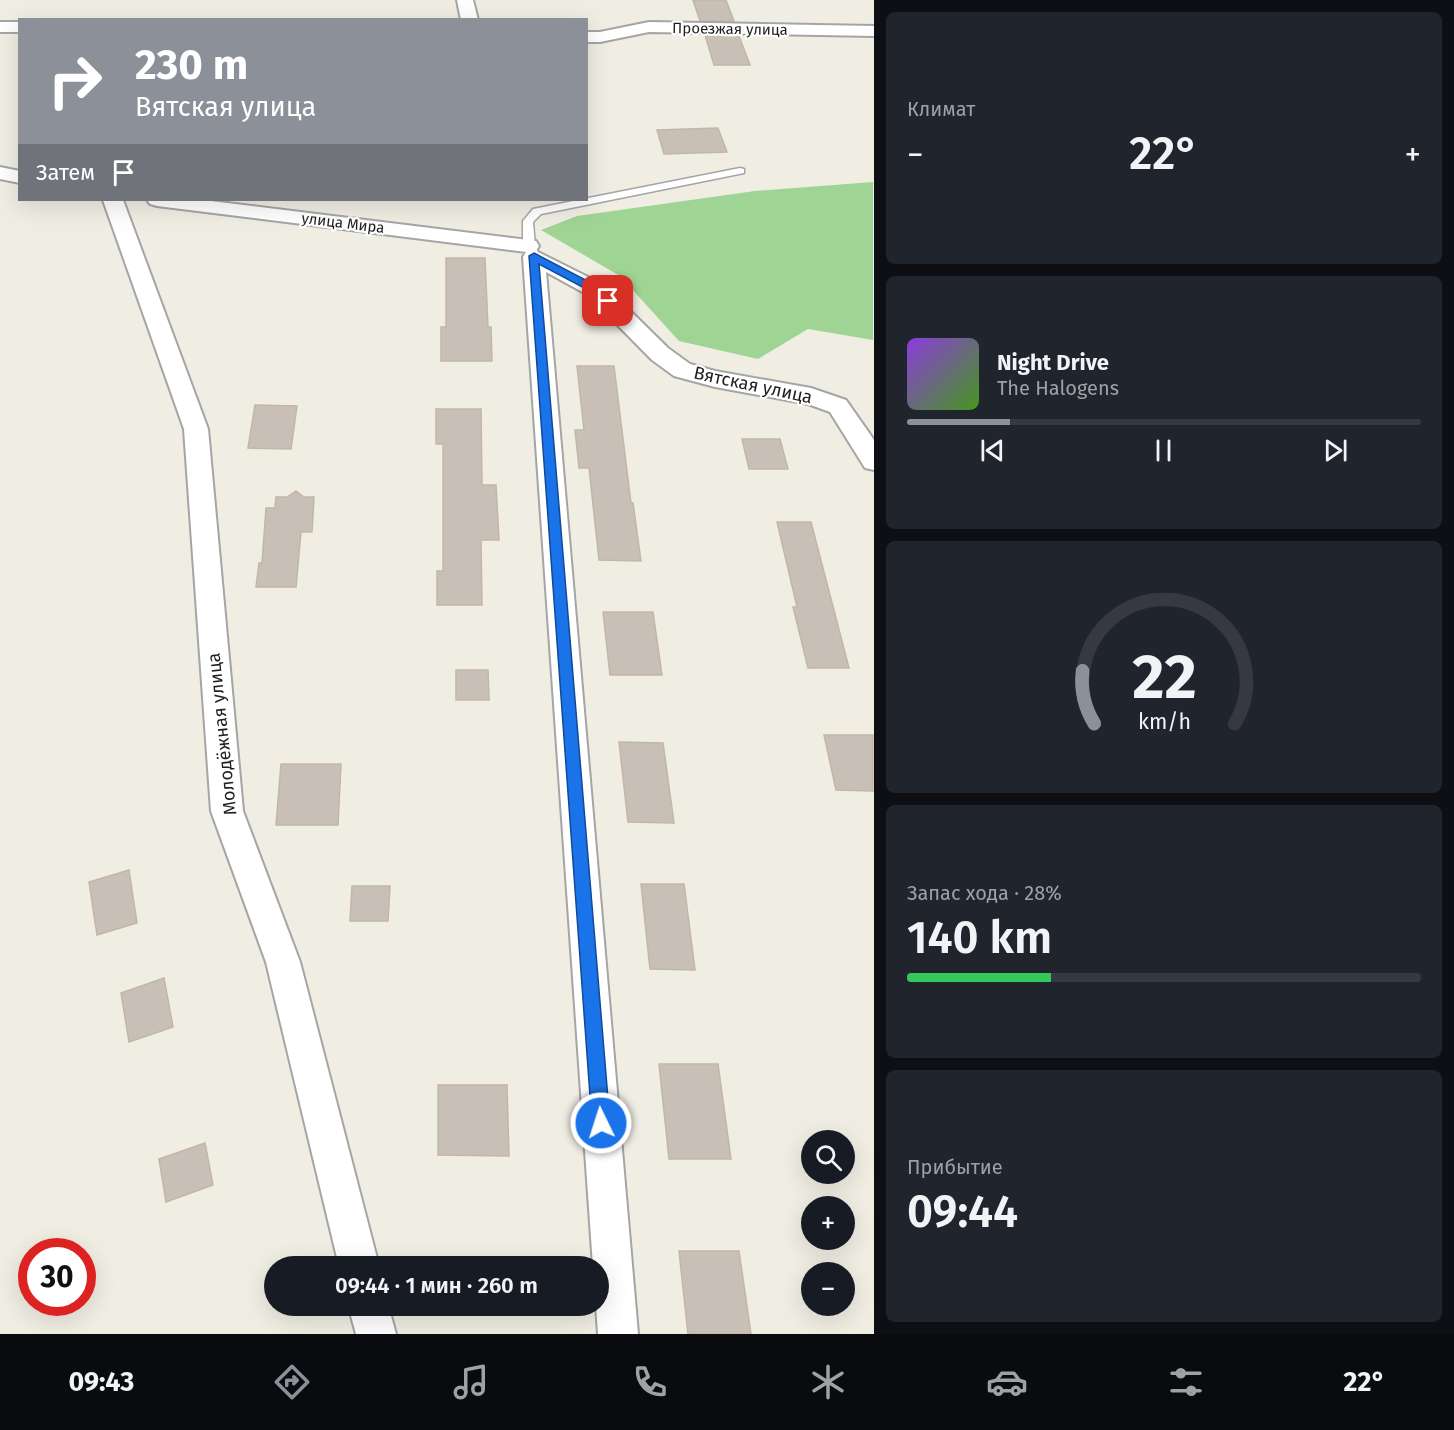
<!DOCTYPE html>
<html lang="ru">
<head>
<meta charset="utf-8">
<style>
	:root { --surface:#171b24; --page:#20242c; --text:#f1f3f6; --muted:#9ea1a6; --line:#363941; --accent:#8c9099 }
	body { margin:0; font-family:"Fira Sans",sans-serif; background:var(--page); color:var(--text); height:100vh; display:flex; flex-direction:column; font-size:22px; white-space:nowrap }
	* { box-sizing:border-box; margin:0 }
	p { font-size:20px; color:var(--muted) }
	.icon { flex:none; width:33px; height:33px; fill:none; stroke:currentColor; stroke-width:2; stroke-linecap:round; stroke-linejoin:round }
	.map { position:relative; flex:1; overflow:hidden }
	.side { display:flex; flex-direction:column; gap:12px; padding:12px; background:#0d0f14; width:580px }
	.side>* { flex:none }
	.guide { position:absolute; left:18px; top:18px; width:570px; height:183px; border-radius:0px; box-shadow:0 6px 24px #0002; background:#8c9099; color:#fff; overflow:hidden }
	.fabs { position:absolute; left:801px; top:1130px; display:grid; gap:12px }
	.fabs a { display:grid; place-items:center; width:54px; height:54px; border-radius:50%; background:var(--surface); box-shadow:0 6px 24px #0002; font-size:30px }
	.speed { position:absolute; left:18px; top:1238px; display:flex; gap:12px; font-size:30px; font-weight:700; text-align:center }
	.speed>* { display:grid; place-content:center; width:78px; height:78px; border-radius:50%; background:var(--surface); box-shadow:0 6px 24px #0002; line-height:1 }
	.speed .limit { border:9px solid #d22; background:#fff; color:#111 }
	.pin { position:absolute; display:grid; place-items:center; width:51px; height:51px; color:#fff; margin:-26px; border-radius:12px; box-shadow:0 3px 9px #0006 }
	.me { position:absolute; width:66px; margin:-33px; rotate:356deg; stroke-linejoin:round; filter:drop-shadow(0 0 4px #0008) }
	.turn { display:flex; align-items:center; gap:21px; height:126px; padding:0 18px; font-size:27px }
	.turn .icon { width:78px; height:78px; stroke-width:2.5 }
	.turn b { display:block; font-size:42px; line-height:51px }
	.then { display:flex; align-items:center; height:57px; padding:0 18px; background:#0003; gap:12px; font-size:22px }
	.big { font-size:45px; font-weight:600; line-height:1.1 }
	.side .widget { flex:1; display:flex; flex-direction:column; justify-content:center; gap:9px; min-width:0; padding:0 21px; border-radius:9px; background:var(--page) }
	.side .dial { align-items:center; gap:0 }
	.dial svg { height:156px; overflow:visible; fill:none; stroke:var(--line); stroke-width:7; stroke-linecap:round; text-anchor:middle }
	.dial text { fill:var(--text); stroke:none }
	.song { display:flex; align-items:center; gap:18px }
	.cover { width:72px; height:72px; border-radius:9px; background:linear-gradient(135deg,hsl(270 70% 55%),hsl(100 70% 35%)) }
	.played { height:6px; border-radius:3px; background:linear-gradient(90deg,var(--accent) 20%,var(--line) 20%) }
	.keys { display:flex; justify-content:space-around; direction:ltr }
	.heat { display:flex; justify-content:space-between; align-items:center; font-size:33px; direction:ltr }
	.charge { height:9px; border-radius:4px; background:linear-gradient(90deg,#34c759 28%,var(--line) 0) }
	.trip { position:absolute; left:264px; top:1256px; width:345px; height:60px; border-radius:30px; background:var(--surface); box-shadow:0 6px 24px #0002; font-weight:600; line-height:60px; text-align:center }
	.dock { display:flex; height:96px; justify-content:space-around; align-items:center; background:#090b0e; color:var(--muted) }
	.dock .icon { width:42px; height:42px }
	.dock .on { color:var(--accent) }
	.dock b { font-size:27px; color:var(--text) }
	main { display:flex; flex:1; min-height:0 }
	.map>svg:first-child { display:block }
	.forest { fill:#9fd494 }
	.building { fill:#c8c0b6; stroke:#c3b6a4; stroke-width:1.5 }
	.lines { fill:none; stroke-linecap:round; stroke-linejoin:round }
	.service-casing { stroke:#a5a5a5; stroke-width:3 }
	.minor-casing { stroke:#a5a5a5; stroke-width:4 }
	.service { fill:#fff; fill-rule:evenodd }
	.minor { fill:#fff; fill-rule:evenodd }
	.route { fill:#1a73e8; stroke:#114b97; stroke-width:1.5 }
	.labels { text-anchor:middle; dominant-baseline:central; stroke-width:4.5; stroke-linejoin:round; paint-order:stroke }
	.far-street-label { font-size:15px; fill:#1e1e1e; stroke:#fff }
	.street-label { font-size:18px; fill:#1e1e1e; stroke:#fff }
</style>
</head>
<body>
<main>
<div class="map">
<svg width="874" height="1334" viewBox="0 0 874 1334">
	<rect width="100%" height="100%" fill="#f0ede3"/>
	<path class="forest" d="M 873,182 L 873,340 L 808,329 L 758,359 L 679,341 L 620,276 L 541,230 L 577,216 L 755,191 Z"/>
	<g class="building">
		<path d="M 693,0 L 726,0 L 734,21 L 700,21 Z"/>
		<path d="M 705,35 L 739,36 L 750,65 L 714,65 Z"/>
		<path d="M 718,128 L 727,152 L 664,154 L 657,130 Z"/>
		<path d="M 446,258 L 485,258 L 488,327 L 491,327 L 492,361 L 441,361 L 441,327 L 446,327 Z"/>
		<path d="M 577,366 L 614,366 L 631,503 L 633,503 L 641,561 L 599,560 L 589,468 L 579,468 L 575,430 L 584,430 Z"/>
		<path d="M 255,405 L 297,406 L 291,449 L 248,448 Z"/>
		<path d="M 436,409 L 481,409 L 482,485 L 496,485 L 499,540 L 481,540 L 482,605 L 437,605 L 437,571 L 443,571 L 443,444 L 436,444 Z"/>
		<path d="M 742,439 L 780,439 L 788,469 L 749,469 Z"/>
		<path d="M 296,491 L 304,497 L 314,497 L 312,532 L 301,532 L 296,587 L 256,587 L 259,563 L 262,563 L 266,508 L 275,508 L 276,497 L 287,497 Z"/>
		<path d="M 777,522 L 811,522 L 849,668 L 808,668 L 793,607 L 797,607 Z"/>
		<path d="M 603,612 L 653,612 L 662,675 L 610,675 Z"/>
		<path d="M 456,670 L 488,670 L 489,700 L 456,700 Z"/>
		<path d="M 824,735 L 873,735 L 873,791 L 836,790 Z"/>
		<path d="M 619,742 L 663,743 L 674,823 L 628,822 Z"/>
		<path d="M 281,764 L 341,764 L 338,825 L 276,825 Z"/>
		<path d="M 129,870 L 137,923 L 97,935 L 89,882 Z"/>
		<path d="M 641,884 L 684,884 L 695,970 L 650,969 Z"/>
		<path d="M 352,886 L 390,886 L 388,921 L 350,921 Z"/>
		<path d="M 164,978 L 173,1027 L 129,1042 L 121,993 Z"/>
		<path d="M 659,1064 L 718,1064 L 731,1159 L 669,1159 Z"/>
		<path d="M 438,1085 L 507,1085 L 509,1156 L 438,1155 Z"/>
		<path d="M 205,1143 L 213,1185 L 166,1202 L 159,1159 Z"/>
		<path d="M 679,1251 L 739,1251 L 751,1334 L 688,1334 Z"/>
	</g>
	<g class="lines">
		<defs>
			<path id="service" d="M 740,168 L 744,169 L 744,173 L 541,214 L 533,222 L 535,246 L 540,257 L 538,260 L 530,260 L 523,246 L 523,221 L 533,209 Z"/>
			<g id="minor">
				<path d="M 457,0 L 473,0 L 478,20 L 461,20 Z"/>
				<rect x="0" y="22" width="20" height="10"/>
				<path d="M 649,22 L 874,26 L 874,36 L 649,32 L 600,42 L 586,42 L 586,32 L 600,32 Z"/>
				<path d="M 0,167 L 20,171 L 20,183 L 0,179 Z"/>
				<path d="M 103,200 L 123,200 L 208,429 L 243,811 L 300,962 L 379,1266 L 339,1266 L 266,962 L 211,811 L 184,429 Z"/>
				<path d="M 147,200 L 203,200 L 536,241 L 539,246 L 536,251 L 604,285 L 668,348 L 690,364 L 715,371 L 811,388 L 846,400 L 874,440 L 874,470 L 865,468 L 830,412 L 808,404 L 715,387 L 674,376 L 652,360 L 588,295 L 546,272 L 638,1334 L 598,1334 L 596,1305 L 598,1305 L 598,1266 L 593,1266 L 523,257 L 526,252 L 157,206 L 150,204 Z"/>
				<path d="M 348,1305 L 388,1305 L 396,1334 L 356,1334 Z"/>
			</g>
		</defs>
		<use href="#service" class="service-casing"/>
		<use href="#minor" class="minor-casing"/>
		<use href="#service" class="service"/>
		<use href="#minor" class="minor"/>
	</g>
	<path class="route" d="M 534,253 L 599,287 L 613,301 L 611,304 L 604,304 L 592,292 L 539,264 L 610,1123 L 607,1129 L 601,1132 L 595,1129 L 592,1123 L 529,256 Z"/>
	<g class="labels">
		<g class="far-street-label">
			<text transform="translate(730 29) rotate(1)">Проезжая улица</text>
			<text transform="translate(343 223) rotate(7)">улица Мира</text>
		</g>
		<g class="street-label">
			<text transform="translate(753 385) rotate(12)">Вятская улица</text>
			<text transform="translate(222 734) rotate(-96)">Молодёжная улица</text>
		</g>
	</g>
</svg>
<div class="fabs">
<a><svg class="icon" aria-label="search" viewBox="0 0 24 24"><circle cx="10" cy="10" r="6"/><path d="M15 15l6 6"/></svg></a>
<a>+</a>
<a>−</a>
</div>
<div class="speed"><div class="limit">30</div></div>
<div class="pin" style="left:608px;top:301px;background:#d93025"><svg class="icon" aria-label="arrive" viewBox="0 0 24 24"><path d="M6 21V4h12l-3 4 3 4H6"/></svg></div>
<svg class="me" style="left:601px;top:1123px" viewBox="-20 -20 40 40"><circle r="17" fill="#1a73e8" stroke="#fff" stroke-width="3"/><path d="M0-11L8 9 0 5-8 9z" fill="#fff"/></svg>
<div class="trip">09:44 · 1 мин · 260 m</div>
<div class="guide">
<div class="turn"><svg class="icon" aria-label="right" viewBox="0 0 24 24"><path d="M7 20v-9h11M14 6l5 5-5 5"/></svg><div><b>230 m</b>Вятская улица</div></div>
<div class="then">Затем<svg class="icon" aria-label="arrive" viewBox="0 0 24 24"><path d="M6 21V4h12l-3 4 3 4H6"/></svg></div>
</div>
</div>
<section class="side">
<div class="widget"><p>Климат</p>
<div class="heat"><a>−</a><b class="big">22°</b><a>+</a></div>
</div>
<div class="widget">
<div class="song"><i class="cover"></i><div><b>Night Drive</b><p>The Halogens</p></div></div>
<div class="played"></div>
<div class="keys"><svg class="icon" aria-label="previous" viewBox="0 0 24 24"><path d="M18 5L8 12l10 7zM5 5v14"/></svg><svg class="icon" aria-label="pause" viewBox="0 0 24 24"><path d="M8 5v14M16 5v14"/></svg><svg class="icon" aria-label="next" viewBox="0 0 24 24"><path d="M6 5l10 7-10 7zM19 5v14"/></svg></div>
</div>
<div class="widget dial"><svg viewBox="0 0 100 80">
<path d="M14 69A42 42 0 1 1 86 69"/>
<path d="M14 69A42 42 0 0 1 8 42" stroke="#8c9099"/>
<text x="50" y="56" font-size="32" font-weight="700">22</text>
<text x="50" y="72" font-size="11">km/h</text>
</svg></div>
<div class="widget"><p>Запас хода · 28%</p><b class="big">140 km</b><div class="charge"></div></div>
<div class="widget"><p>Прибытие</p><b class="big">09:44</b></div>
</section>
</main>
<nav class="dock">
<b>09:43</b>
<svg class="icon on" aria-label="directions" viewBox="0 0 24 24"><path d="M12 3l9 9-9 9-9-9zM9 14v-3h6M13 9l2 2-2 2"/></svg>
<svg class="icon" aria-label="music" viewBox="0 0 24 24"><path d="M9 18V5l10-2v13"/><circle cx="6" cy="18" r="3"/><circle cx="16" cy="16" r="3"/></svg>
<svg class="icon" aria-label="phone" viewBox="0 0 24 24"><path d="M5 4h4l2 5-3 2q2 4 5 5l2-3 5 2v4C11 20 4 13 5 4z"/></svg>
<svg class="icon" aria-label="climate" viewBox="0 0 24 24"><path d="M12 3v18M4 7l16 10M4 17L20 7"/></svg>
<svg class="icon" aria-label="car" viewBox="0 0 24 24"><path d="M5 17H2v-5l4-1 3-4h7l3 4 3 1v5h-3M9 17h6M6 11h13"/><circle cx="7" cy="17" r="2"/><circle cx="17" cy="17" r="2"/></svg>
<svg class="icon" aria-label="filters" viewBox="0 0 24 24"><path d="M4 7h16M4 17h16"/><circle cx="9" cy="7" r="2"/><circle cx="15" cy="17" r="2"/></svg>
<b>22°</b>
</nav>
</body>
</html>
